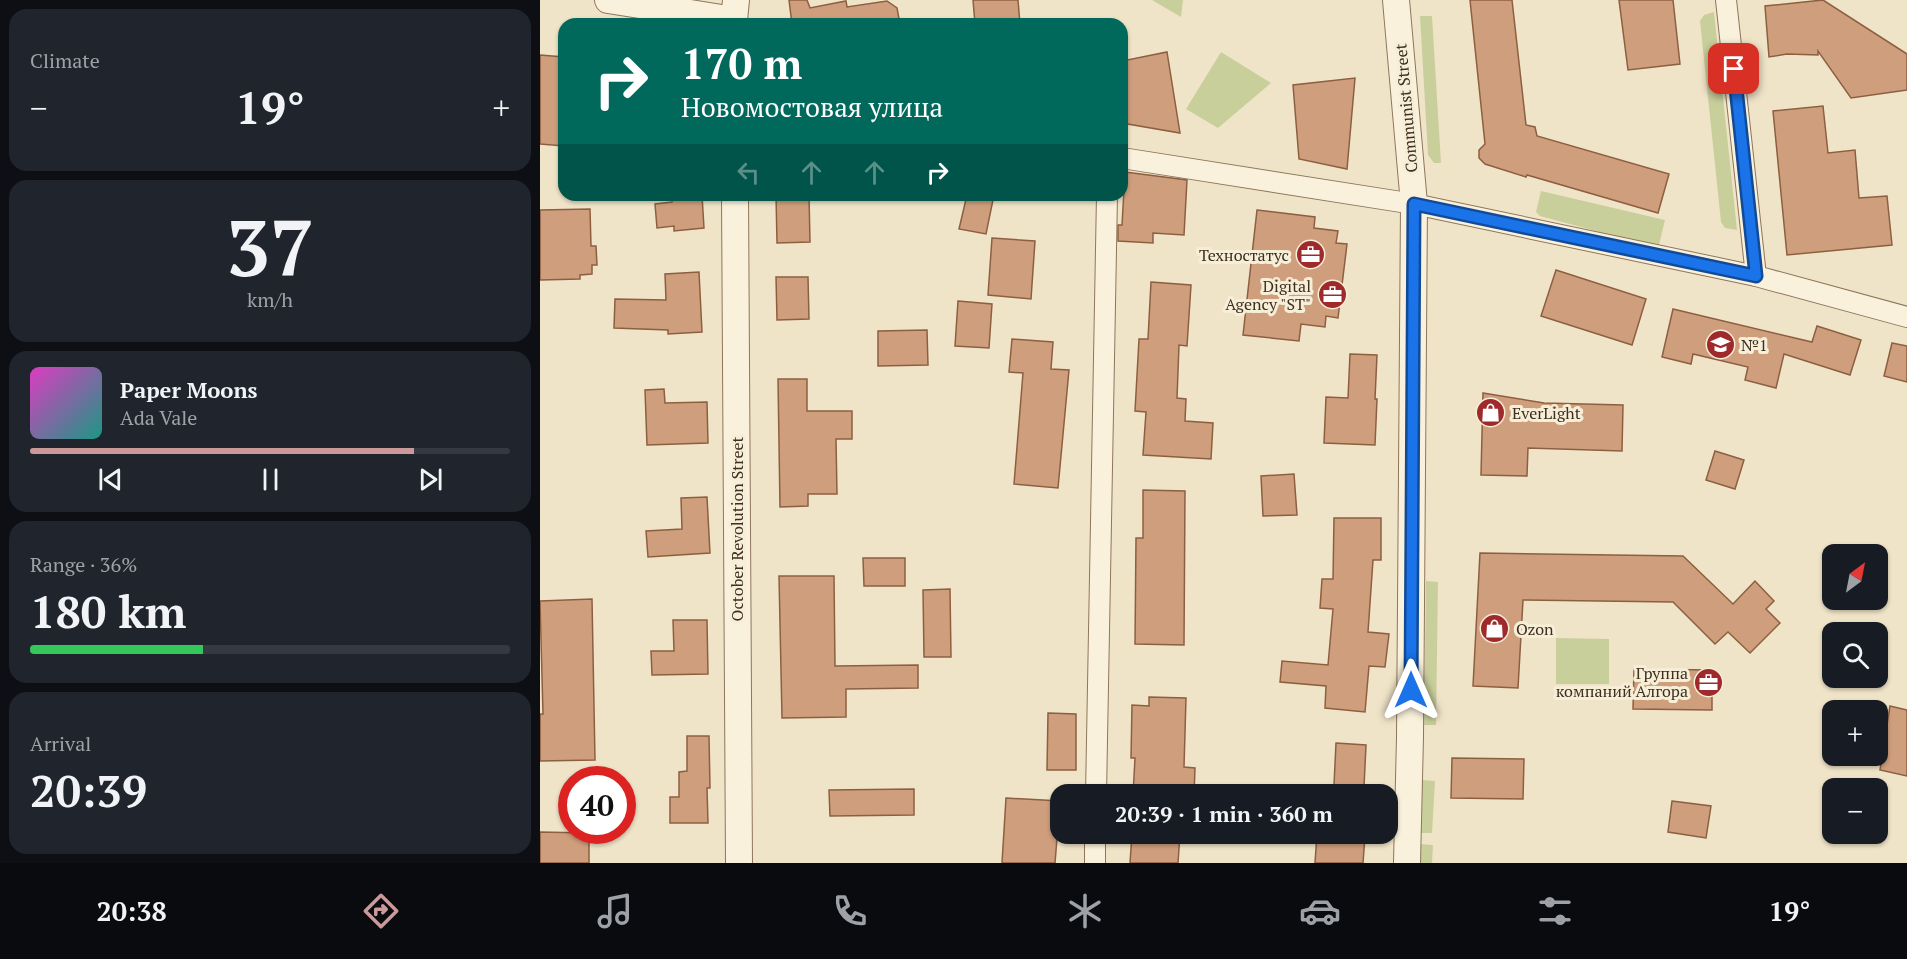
<!DOCTYPE html>
<html lang="en">
<head>
<meta charset="utf-8">
<style>
	:root { --surface:#171b24; --page:#20242c; --text:#f1f3f6; --muted:#9ea1a6; --line:#363941; --accent:#cc999b }
	body { margin:0; font-family:"PT Serif",serif; background:var(--page); color:var(--text); height:100vh; display:flex; flex-direction:column; font-size:22px; white-space:nowrap }
	* { box-sizing:border-box; margin:0 }
	p { font-size:20px; color:var(--muted) }
	.icon { flex:none; width:33px; height:33px; fill:none; stroke:currentColor; stroke-width:2; stroke-linecap:round; stroke-linejoin:round }
	.map { position:relative; flex:1; overflow:hidden }
	.drawer { display:flex; flex-direction:column; gap:9px; padding:9px; background:#0d0f14; width:540px }
	.drawer>* { flex:none }
	.guide { position:absolute; left:18px; top:18px; width:570px; height:183px; border-radius:18px; box-shadow:0 2px 4px #0004; background:#00695c; color:#fff; overflow:hidden }
	.needle { width:39px; rotate:32deg }
	.controls { position:absolute; left:1282px; top:544px; display:grid; gap:12px }
	.controls a { display:grid; place-items:center; width:66px; height:66px; border-radius:12px; background:var(--surface); box-shadow:0 2px 4px #0004; font-size:30px }
	.speed { position:absolute; left:18px; top:766px; display:flex; gap:12px; font-size:30px; font-weight:700; text-align:center }
	.speed>* { display:grid; place-content:center; width:78px; height:78px; border-radius:50%; background:var(--surface); box-shadow:0 2px 4px #0004; line-height:1 }
	.speed .limit { border:9px solid #d22; background:#fff; color:#111 }
	.pin { position:absolute; display:grid; place-items:center; width:51px; height:51px; color:#fff; margin:-26px; border-radius:12px; box-shadow:0 3px 9px #0006 }
	.me { position:absolute; width:66px; margin:-33px; rotate:0deg; stroke-linejoin:round; filter:drop-shadow(0 0 4px #0008) }
	.turn { display:flex; align-items:center; gap:21px; height:126px; padding:0 24px; font-size:27px }
	.turn .icon { width:78px; height:78px; stroke-width:2.5 }
	.turn b { display:block; font-size:42px; line-height:51px }
	.lanes { display:flex; align-items:center; height:57px; padding:0 24px; background:#0003; justify-content:center; gap:30px; direction:ltr }
	.lanes .off { opacity:.35 }
	.big { font-size:45px; font-weight:700; line-height:1.1 }
	.drawer .card { flex:1; display:flex; flex-direction:column; justify-content:center; gap:9px; min-width:0; padding:0 21px; border-radius:18px; background:var(--page) }
	.drawer .dial { align-items:center; gap:0 }
	.dial b { font-size:78px; line-height:1 }
	.song { display:flex; align-items:center; gap:18px }
	.cover { width:72px; height:72px; border-radius:9px; background:linear-gradient(135deg,hsl(310 70% 55%),hsl(170 70% 35%)) }
	.played { height:6px; border-radius:3px; background:linear-gradient(90deg,var(--accent) 80%,var(--line) 80%) }
	.keys { display:flex; justify-content:space-around; direction:ltr }
	.heat { display:flex; justify-content:space-between; align-items:center; font-size:33px; direction:ltr }
	.charge { height:9px; border-radius:4px; background:linear-gradient(90deg,#34c759 36%,var(--line) 0) }
	.trip { position:absolute; left:510px; top:784px; width:348px; height:60px; border-radius:18px; background:var(--surface); box-shadow:0 2px 4px #0004; font-weight:700; line-height:60px; text-align:center }
	.tab-bar { display:flex; height:96px; justify-content:space-around; align-items:center; background:#090b0e; color:var(--muted) }
	.tab-bar .icon { width:42px; height:42px }
	.tab-bar .selected { color:var(--accent) }
	.tab-bar b { font-size:27px; color:var(--text) }
	main { display:flex; flex:1; min-height:0 }
	.map>svg:first-child { display:block }
	.green { fill:#c9cf9b }
	.building { fill:#cf9f7d; stroke:#8d5f41; stroke-width:1.5 }
	.lines { fill:none; stroke-linecap:round; stroke-linejoin:round }
	.minor-casing { stroke:#8d765c; stroke-width:22 }
	.tertiary-casing { stroke:#8d765c; stroke-width:28 }
	.minor { stroke:#faf1dc; stroke-width:20 }
	.tertiary { stroke:#faf1dc; stroke-width:26 }
	.route-casing { stroke:#114b97; stroke-width:15 }
	.route { stroke:#1a73e8; stroke-width:10 }
	.labels { text-anchor:middle; dominant-baseline:central; stroke-width:6; stroke-linejoin:round; paint-order:stroke }
	.street-label { font-size:16px; fill:#3d2e20; stroke:#f7eed8 }
	.poi-label { font-size:16px; fill:#3d2e20; stroke:#f7eed8; text-anchor:end }
</style>
</head>
<body>
<main>
<section class="drawer">
<div class="card"><p>Climate</p>
<div class="heat"><a>−</a><b class="big">19°</b><a>+</a></div>
</div>
<div class="card dial"><b>37</b><p>km/h</p></div>
<div class="card">
<div class="song"><i class="cover"></i><div><b>Paper Moons</b><p>Ada Vale</p></div></div>
<div class="played"></div>
<div class="keys"><svg class="icon" aria-label="previous" viewBox="0 0 24 24"><path d="M18 5L8 12l10 7zM5 5v14"/></svg><svg class="icon" aria-label="pause" viewBox="0 0 24 24"><path d="M8 5v14M16 5v14"/></svg><svg class="icon" aria-label="next" viewBox="0 0 24 24"><path d="M6 5l10 7-10 7zM19 5v14"/></svg></div>
</div>
<div class="card"><p>Range · 36%</p><b class="big">180 km</b><div class="charge"></div></div>
<div class="card"><p>Arrival</p><b class="big">20:39</b></div>
</section>
<div class="map">
<svg width="1367" height="863" viewBox="0 0 1367 863">
	<rect width="100%" height="100%" fill="#f0e4c8"/>
	<g class="green">
		<path d="M 612,0 L 643,0 L 641,17 Z"/>
		<path d="M 1174,12 L 1197,230 L 1185,228 L 1181,222 L 1160,21 L 1164,15 Z"/>
		<path d="M 880,16 L 892,16 L 901,163 L 894,163 L 888,155 Z"/>
		<path d="M 681,52 L 731,83 L 678,128 L 646,109 Z"/>
		<path d="M 1001,191 L 1125,220 L 1119,245 L 1115,247 L 1000,216 L 996,212 Z"/>
		<path d="M 886,581 L 898,582 L 896,725 L 884,725 Z"/>
		<path d="M 1016,638 L 1069,639 L 1069,684 L 1016,684 Z"/>
		<path d="M 882,780 L 895,781 L 892,833 L 879,833 Z"/>
		<path d="M 879,844 L 893,845 L 892,863 L 879,863 Z"/>
	</g>
	<g class="building">
		<path d="M 249,0 L 267,0 L 270,8 L 306,1 L 307,7 L 347,1 L 357,8 L 360,24 L 252,24 Z"/>
		<path d="M 433,0 L 478,0 L 480,24 L 435,24 Z"/>
		<path d="M 930,0 L 972,0 L 986,125 L 995,127 L 997,136 L 1129,174 L 1118,213 L 987,175 L 986,177 L 945,164 L 939,158 L 939,150 L 945,144 Z"/>
		<path d="M 1079,0 L 1133,0 L 1140,64 L 1088,70 Z"/>
		<path d="M 1283,0 L 1367,54 L 1367,90 L 1311,98 L 1278,51 L 1278,55 L 1247,54 L 1229,57 L 1225,6 Z"/>
		<path d="M 627,52 L 640,133 L 582,123 L 582,61 Z"/>
		<path d="M 0,55 L 24,57 L 24,146 L 0,144 Z"/>
		<path d="M 815,78 L 807,169 L 759,159 L 753,85 Z"/>
		<path d="M 1283,106 L 1288,153 L 1315,150 L 1319,198 L 1347,196 L 1352,245 L 1247,255 L 1233,111 Z"/>
		<path d="M 585,172 L 647,180 L 644,235 L 613,233 L 613,243 L 578,241 L 578,225 L 582,225 Z"/>
		<path d="M 132,195 L 162,195 L 164,228 L 134,231 L 134,226 L 117,228 L 115,204 L 132,202 Z"/>
		<path d="M 236,195 L 269,195 L 270,242 L 237,243 Z"/>
		<path d="M 427,195 L 454,195 L 446,234 L 419,229 Z"/>
		<path d="M 50,209 L 51,246 L 56,246 L 57,265 L 52,265 L 52,274 L 40,275 L 40,279 L 0,280 L 0,210 Z"/>
		<path d="M 717,210 L 775,217 L 774,228 L 798,231 L 796,243 L 807,244 L 798,318 L 786,316 L 785,327 L 761,324 L 759,341 L 703,335 Z"/>
		<path d="M 452,238 L 495,241 L 491,299 L 448,295 Z"/>
		<path d="M 1016,270 L 1106,299 L 1092,345 L 1001,316 Z"/>
		<path d="M 159,272 L 162,332 L 128,334 L 128,330 L 74,328 L 75,299 L 126,300 L 125,274 Z"/>
		<path d="M 236,277 L 268,277 L 269,319 L 237,320 Z"/>
		<path d="M 611,282 L 651,285 L 647,346 L 639,345 L 637,398 L 646,399 L 645,421 L 673,423 L 671,459 L 603,455 L 606,412 L 595,411 L 599,339 L 608,339 Z"/>
		<path d="M 418,301 L 452,304 L 449,348 L 415,346 Z"/>
		<path d="M 1133,309 L 1272,342 L 1277,326 L 1321,340 L 1310,375 L 1244,354 L 1236,388 L 1205,380 L 1208,367 L 1153,354 L 1151,364 L 1122,357 Z"/>
		<path d="M 387,330 L 388,365 L 338,366 L 338,331 Z"/>
		<path d="M 472,339 L 513,342 L 511,369 L 529,370 L 518,488 L 474,484 L 483,373 L 469,372 Z"/>
		<path d="M 1352,343 L 1367,346 L 1367,382 L 1344,376 Z"/>
		<path d="M 810,354 L 837,355 L 835,399 L 837,399 L 835,445 L 784,443 L 786,397 L 808,398 Z"/>
		<path d="M 238,379 L 267,379 L 267,411 L 312,411 L 312,439 L 296,439 L 297,494 L 268,494 L 268,506 L 240,507 Z"/>
		<path d="M 124,389 L 125,403 L 167,402 L 168,443 L 107,445 L 105,390 Z"/>
		<path d="M 943,393 L 1004,403 L 1083,405 L 1082,451 L 988,448 L 987,476 L 941,475 Z"/>
		<path d="M 1175,451 L 1204,460 L 1195,489 L 1166,480 Z"/>
		<path d="M 754,474 L 757,515 L 723,516 L 721,476 Z"/>
		<path d="M 603,490 L 645,491 L 644,645 L 595,644 L 596,538 L 603,538 Z"/>
		<path d="M 167,497 L 170,553 L 108,557 L 106,531 L 142,529 L 141,498 Z"/>
		<path d="M 794,518 L 841,518 L 841,560 L 833,560 L 828,632 L 849,634 L 845,667 L 829,666 L 825,712 L 785,708 L 786,686 L 740,682 L 742,661 L 788,665 L 793,609 L 780,608 L 782,579 L 793,579 Z"/>
		<path d="M 940,553 L 1143,556 L 1193,604 L 1215,581 L 1234,601 L 1226,609 L 1240,623 L 1210,653 L 1188,632 L 1175,644 L 1133,602 L 983,600 L 978,688 L 933,686 Z"/>
		<path d="M 323,558 L 365,558 L 365,586 L 324,586 Z"/>
		<path d="M 239,576 L 294,576 L 295,666 L 378,665 L 378,688 L 306,689 L 306,717 L 242,718 Z"/>
		<path d="M 410,589 L 411,657 L 384,657 L 383,590 Z"/>
		<path d="M 52,599 L 55,760 L 0,761 L 0,714 L 3,714 L 0,601 Z"/>
		<path d="M 133,620 L 167,620 L 168,674 L 112,675 L 111,651 L 134,651 Z"/>
		<path d="M 1094,669 L 1172,670 L 1172,710 L 1093,709 Z"/>
		<path d="M 609,697 L 646,698 L 644,767 L 655,768 L 654,795 L 593,795 L 595,758 L 591,758 L 592,705 L 609,706 Z"/>
		<path d="M 1350,706 L 1367,710 L 1367,776 L 1340,770 Z"/>
		<path d="M 508,713 L 536,714 L 536,770 L 507,770 Z"/>
		<path d="M 147,736 L 169,736 L 170,788 L 167,788 L 168,823 L 130,823 L 130,797 L 139,797 L 139,772 L 147,771 Z"/>
		<path d="M 796,743 L 826,745 L 824,787 L 794,785 Z"/>
		<path d="M 912,758 L 984,759 L 983,799 L 911,798 Z"/>
		<path d="M 374,789 L 374,815 L 290,816 L 289,790 Z"/>
		<path d="M 466,798 L 520,801 L 515,863 L 462,863 Z"/>
		<path d="M 1132,801 L 1171,806 L 1166,838 L 1128,832 Z"/>
		<path d="M 0,832 L 49,833 L 49,863 L 0,863 Z"/>
		<path d="M 592,834 L 640,834 L 638,863 L 590,863 Z"/>
		<path d="M 777,834 L 825,836 L 823,863 L 775,863 Z"/>
	</g>
	<g class="lines">
		<defs>
			<g id="minor">
				<path d="M 1186,0 L 1216,276"/>
				<path d="M 582,158 L 874,204 L 1216,276 L 1367,317"/>
				<path d="M 556,795 L 567,195"/>
				<path d="M 555,863 L 555,834"/>
			</g>
			<g id="tertiary">
				<path d="M 68,0 L 194,20 L 196,0"/>
				<path d="M 856,0 L 874,204 L 870,737 L 867,863"/>
				<path d="M 195,195 L 199,863"/>
			</g>
		</defs>
		<use href="#minor" class="minor-casing"/>
		<use href="#tertiary" class="tertiary-casing"/>
		<use href="#minor" class="minor"/>
		<use href="#tertiary" class="tertiary"/>
	</g>
	<g class="lines">
		<defs>
			<path id="route" d="M 871,690 L 874,204 L 1216,276 L 1194,69"/>
		</defs>
		<use href="#route" class="route-casing"/>
		<use href="#route" class="route"/>
	</g>
	<defs>
		<symbol id="office-disc" viewBox="-11 -11 22 22"><circle r="9.5" fill="#9e2a2b" stroke="#f7eed8"/><path d="M-6-3h4V-5.5h4V-3h4V5H-6ZM-1-4.5V-3h2v-1.5ZM-6 0V1H6V0Z" fill="#fff"/></symbol>
		<symbol id="school-disc" viewBox="-11 -11 22 22"><circle r="9.5" fill="#9e2a2b" stroke="#f7eed8"/><path d="M0-5L7-2L0 1L-7-2ZM-4 1L0 2.5L4 1V4Q0 6-4 4Z" fill="#fff"/></symbol>
		<symbol id="shop-disc" viewBox="-11 -11 22 22"><circle r="9.5" fill="#9e2a2b" stroke="#f7eed8"/><path d="M-5-2.5h2.3a2.7 3.5 0 0 1 5.4 0H5L5.5 6h-11ZM-1.5-2.5h3a1.5 2.3 0 0 0-3 0Z" fill="#fff"/></symbol>
	</defs>
	<g fill-rule="evenodd">
		<use href="#office-disc" x="754" y="238" width="33" height="33"/>
		<use href="#office-disc" x="776" y="278" width="33" height="33"/>
		<use href="#school-disc" x="1164" y="328" width="33" height="33"/>
		<use href="#shop-disc" x="934" y="396" width="33" height="33"/>
		<use href="#shop-disc" x="938" y="612" width="33" height="33"/>
		<use href="#office-disc" x="1152" y="666" width="33" height="33"/>
	</g>
	<g class="labels">
		<g class="street-label">
			<text transform="translate(866 108) rotate(-95)">Communist Street</text>
			<text transform="translate(197 529) rotate(-90)">October Revolution Street</text>
		</g>
		<g class="poi-label">
			<text x="749" y="255">Техностатус</text>
			<text x="771" y="286">Digital<tspan x="771" dy="18">Agency "ST"</tspan></text>
			<text x="1201" y="345" text-anchor="start">№1</text>
			<text x="972" y="413" text-anchor="start">EverLight</text>
			<text x="976" y="629" text-anchor="start">Ozon</text>
			<text x="1148" y="673">Группа<tspan x="1148" dy="18">компаний Алгора</tspan></text>
		</g>
	</g>
</svg>
<div class="controls">
<a><svg class="needle" viewBox="-14 -14 28 28"><path d="M0-13l5 13h-10z" fill="#e53935"/><path d="M0 13l5-13h-10z" fill="#9ea1a6"/></svg></a>
<a><svg class="icon" aria-label="search" viewBox="0 0 24 24"><circle cx="10" cy="10" r="6"/><path d="M15 15l6 6"/></svg></a>
<a>+</a>
<a>−</a>
</div>
<div class="speed"><div class="limit">40</div></div>
<div class="pin" style="left:1194px;top:69px;background:#d93025"><svg class="icon" aria-label="arrive" viewBox="0 0 24 24"><path d="M6 21V4h12l-3 4 3 4H6"/></svg></div>
<svg class="me" style="left:871px;top:690px" viewBox="-20 -20 40 40"><path d="M0-17L14 15 0 8-14 15z" fill="#1a73e8" stroke="#fff" stroke-width="4"/></svg>
<div class="trip">20:39 · 1 min · 360 m</div>
<div class="guide">
<div class="turn"><svg class="icon" aria-label="right" viewBox="0 0 24 24"><path d="M7 20v-9h11M14 6l5 5-5 5"/></svg><div><b>170 m</b>Новомостовая улица</div></div>
<div class="lanes"><svg class="icon off" aria-label="left" viewBox="0 0 24 24"><path d="M17 20v-9H6M10 6l-5 5 5 5"/></svg><svg class="icon off" aria-label="ahead" viewBox="0 0 24 24"><path d="M12 20V5M6 11l6-6 6 6"/></svg><svg class="icon off" aria-label="ahead" viewBox="0 0 24 24"><path d="M12 20V5M6 11l6-6 6 6"/></svg><svg class="icon" aria-label="right" viewBox="0 0 24 24"><path d="M7 20v-9h11M14 6l5 5-5 5"/></svg></div>
</div>
</div>
</main>
<nav class="tab-bar">
<b>20:38</b>
<svg class="icon selected" aria-label="directions" viewBox="0 0 24 24"><path d="M12 3l9 9-9 9-9-9zM9 14v-3h6M13 9l2 2-2 2"/></svg>
<svg class="icon" aria-label="music" viewBox="0 0 24 24"><path d="M9 18V5l10-2v13"/><circle cx="6" cy="18" r="3"/><circle cx="16" cy="16" r="3"/></svg>
<svg class="icon" aria-label="phone" viewBox="0 0 24 24"><path d="M5 4h4l2 5-3 2q2 4 5 5l2-3 5 2v4C11 20 4 13 5 4z"/></svg>
<svg class="icon" aria-label="climate" viewBox="0 0 24 24"><path d="M12 3v18M4 7l16 10M4 17L20 7"/></svg>
<svg class="icon" aria-label="car" viewBox="0 0 24 24"><path d="M5 17H2v-5l4-1 3-4h7l3 4 3 1v5h-3M9 17h6M6 11h13"/><circle cx="7" cy="17" r="2"/><circle cx="17" cy="17" r="2"/></svg>
<svg class="icon" aria-label="filters" viewBox="0 0 24 24"><path d="M4 7h16M4 17h16"/><circle cx="9" cy="7" r="2"/><circle cx="15" cy="17" r="2"/></svg>
<b>19°</b>
</nav>
</body>
</html>
